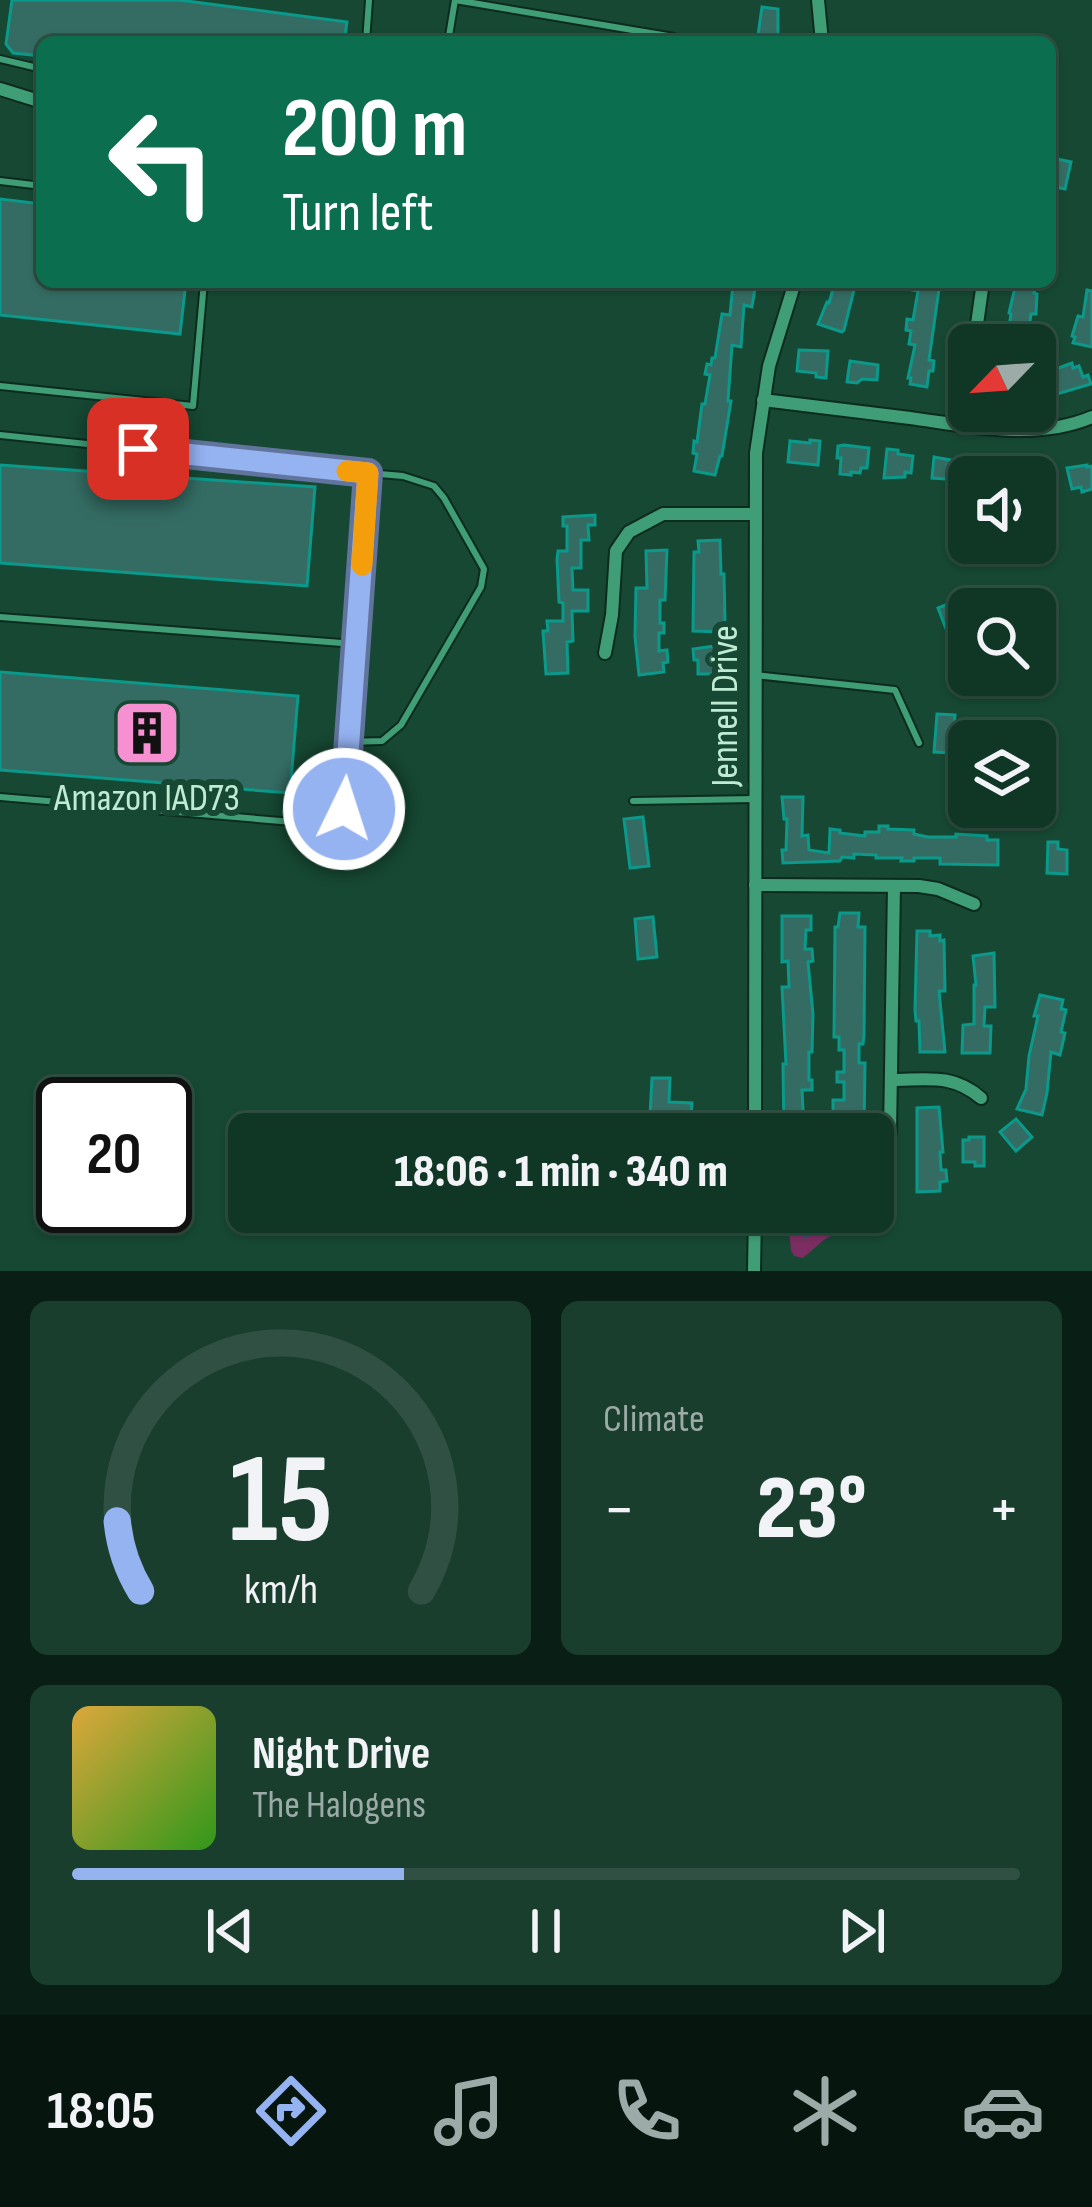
<!DOCTYPE html>
<html lang="en">
<head>
<meta charset="utf-8">
<style>
	:root { --surface:#103626; --page:#193e2e; --text:#f1f3f6; --muted:#9caba7; --line:#305043; --accent:#95b2f1 }
	body { margin:0; font-family:"Sofia Sans Condensed",sans-serif; background:var(--page); color:var(--text); height:100vh; display:flex; flex-direction:column; font-size:45px; white-space:nowrap }
	* { box-sizing:border-box; margin:0 }
	p { font-size:39px; color:var(--muted) }
	.icon { flex:none; width:66px; height:66px; fill:none; stroke:currentColor; stroke-width:2; stroke-linecap:round; stroke-linejoin:round }
	.map { position:relative; height:1271px; overflow:hidden }
	.sheet { display:flex; flex-direction:column; gap:30px; padding:30px; background:#091e15; flex:1 }
	.sheet>* { flex:none }
	.guide { position:absolute; left:36px; top:36px; width:1020px; height:252px; border-radius:18px; box-shadow:0 3px 9px #0004,0 0 0 3px var(--line); background:#0b6e4f; color:#fff; overflow:hidden }
	.needle { width:78px; rotate:245deg }
	.tools { position:absolute; left:948px; top:324px; display:grid; gap:24px }
	.tools a { display:grid; place-items:center; width:108px; height:108px; border-radius:18px; background:var(--surface); box-shadow:0 3px 9px #0004,0 0 0 3px var(--line); font-size:60px }
	.speed { position:absolute; left:36px; top:1077px; display:flex; gap:24px; font-size:60px; font-weight:700; text-align:center }
	.speed>* { display:grid; place-content:center; width:156px; height:156px; border-radius:50%; background:var(--surface); box-shadow:0 3px 9px #0004,0 0 0 3px var(--line); line-height:1 }
	.speed .limit { border:6px solid #111; border-radius:18px; background:#fff; color:#111 }
	.pin { position:absolute; display:grid; place-items:center; width:102px; height:102px; color:#fff; margin:-51px; border-radius:24px; box-shadow:0 6px 18px #0006 }
	.me { position:absolute; width:132px; margin:-66px; rotate:4deg; stroke-linejoin:round; filter:drop-shadow(0 0 9px #0008) }
	.turn { display:flex; align-items:center; gap:42px; height:252px; padding:0 48px; font-size:54px }
	.turn .icon { width:156px; height:156px; stroke-width:2.5 }
	.turn b { display:block; font-size:84px; line-height:102px }
	.big { font-size:90px; font-weight:800; line-height:1.1 }
	.sheet .tile { flex:1; display:flex; flex-direction:column; justify-content:center; gap:18px; min-width:0; padding:0 42px; border-radius:18px; background:var(--page) }
	.sheet .dial { align-items:center; gap:0 }
	.dial svg { height:312px; overflow:visible; fill:none; stroke:var(--line); stroke-width:7; stroke-linecap:round; text-anchor:middle }
	.dial text { fill:var(--text); stroke:none }
	.song { display:flex; align-items:center; gap:36px }
	.cover { width:144px; height:144px; border-radius:18px; background:linear-gradient(135deg,hsl(40 70% 55%),hsl(110 70% 35%)) }
	.played { height:12px; border-radius:6px; background:linear-gradient(90deg,var(--accent) 35%,var(--line) 35%) }
	.keys { display:flex; justify-content:space-around; direction:ltr }
	.heat { display:flex; justify-content:space-between; align-items:center; font-size:66px; direction:ltr }
	.sheet .tiles { flex:1; display:grid; gap:30px; grid-template-columns:1fr 1fr }
	.tile:last-child { grid-column:span 2 }
	.trip { position:absolute; left:228px; top:1113px; width:666px; height:120px; border-radius:18px; background:var(--surface); box-shadow:0 3px 9px #0004,0 0 0 3px var(--line); font-weight:800; line-height:120px; text-align:center }
	.menu { display:flex; height:192px; justify-content:space-around; align-items:center; background:#06160f; color:var(--muted) }
	.menu .icon { width:84px; height:84px }
	.menu .active { color:var(--accent) }
	.menu b { font-size:54px; color:var(--text) }
	.map>svg:first-child { display:block }
	.green { fill:#7c2e62 }
	.water { fill:#275a6b }
	.building { fill:#346c63; stroke:#0a998a; stroke-width:3 }
	.lines { fill:none; stroke-linecap:round; stroke-linejoin:round }
	.lane-casing { stroke:#0d2b1e; stroke-width:10 }
	.street-casing { stroke:#0d2b1e; stroke-width:16 }
	.lane { stroke:#409e76; stroke-width:6 }
	.street { stroke:#409e76; stroke-width:12 }
	.route-casing { stroke:#61749d; stroke-width:30 }
	.route { stroke:#95b2f1; stroke-width:21 }
	.slow { stroke:#f59e0b; stroke-width:21 }
	.labels { text-anchor:middle; dominant-baseline:central; stroke-width:12; stroke-linejoin:round; paint-order:stroke }
	.street-label { font-size:39px; fill:#bfead4; stroke:#164833 }
	.poi-label { font-size:39px; fill:#bfead4; stroke:#164833 }
</style>
</head>
<body>
<div class="map">
<svg width="1092" height="1271" viewBox="0 0 1092 1271">
	<rect width="100%" height="100%" fill="#164833"/>
	<path class="green" d="M 787,1212 L 854,1212 L 860,1217 L 861,1222 L 856,1230 L 842,1231 L 825,1239 L 803,1258 L 794,1256 L 791,1250 Z"/>
	<path class="water" d="M 802,1212 L 839,1212 L 841,1217 L 804,1239 Z"/>
	<g class="building">
		<path d="M 12,0 L 179,0 L 347,22 L 344,42 L 42,42 L 42,56 L 13,53 L 6,44 Z"/>
		<path d="M 762,7 L 778,9 L 778,38 L 758,35 Z"/>
		<path d="M 1052,158 L 1071,162 L 1065,189 L 1050,186 Z"/>
		<path d="M 0,199 L 42,204 L 42,282 L 186,282 L 180,334 L 0,315 Z"/>
		<path d="M 756,282 L 752,307 L 744,305 L 741,347 L 732,345 L 728,401 L 731,401 L 722,456 L 720,456 L 715,475 L 694,471 L 697,454 L 693,453 L 694,441 L 697,442 L 702,404 L 705,404 L 710,375 L 705,374 L 707,364 L 711,365 L 712,358 L 715,358 L 722,314 L 730,315 L 733,283 Z"/>
		<path d="M 835,282 L 856,282 L 844,330 L 842,332 L 818,324 L 827,302 L 829,303 Z"/>
		<path d="M 897,282 L 940,282 L 929,360 L 934,361 L 933,371 L 929,371 L 927,387 L 910,384 L 911,378 L 908,378 L 915,345 L 909,344 L 911,331 L 906,330 L 907,319 L 913,320 L 918,291 L 897,287 Z"/>
		<path d="M 1016,283 L 1035,286 L 1034,293 L 1037,294 L 1036,314 L 1031,314 L 1027,345 L 1006,345 L 1011,314 L 1009,313 Z"/>
		<path d="M 1087,290 L 1092,291 L 1092,347 L 1073,343 L 1075,337 L 1072,336 L 1078,316 L 1083,317 Z"/>
		<path d="M 799,350 L 828,351 L 826,378 L 816,377 L 816,373 L 797,371 Z"/>
		<path d="M 850,361 L 878,365 L 877,380 L 862,379 L 857,383 L 847,382 Z"/>
		<path d="M 1072,363 L 1073,368 L 1079,366 L 1083,377 L 1088,375 L 1091,384 L 1057,394 L 1052,383 L 1057,381 L 1053,370 Z"/>
		<path d="M 810,440 L 820,441 L 818,465 L 788,462 L 790,441 L 810,443 Z"/>
		<path d="M 844,445 L 869,448 L 867,468 L 861,468 L 860,473 L 851,472 L 851,475 L 840,474 L 841,458 L 837,458 L 838,446 Z"/>
		<path d="M 887,449 L 898,450 L 898,454 L 913,456 L 911,473 L 905,472 L 905,477 L 884,478 Z"/>
		<path d="M 934,457 L 979,465 L 980,460 L 1036,464 L 1036,467 L 1054,469 L 1052,490 L 1035,488 L 1035,477 L 960,477 L 960,480 L 932,478 Z"/>
		<path d="M 0,465 L 315,487 L 307,586 L 0,563 Z"/>
		<path d="M 1087,465 L 1087,467 L 1092,466 L 1092,489 L 1082,492 L 1081,487 L 1072,489 L 1067,468 Z"/>
		<path d="M 595,515 L 595,525 L 588,525 L 589,540 L 581,540 L 581,568 L 572,568 L 573,590 L 588,590 L 588,611 L 572,611 L 573,641 L 567,642 L 568,673 L 546,674 L 543,631 L 548,631 L 547,621 L 563,621 L 563,603 L 559,602 L 557,559 L 558,551 L 567,551 L 567,526 L 563,526 L 563,517 Z"/>
		<path d="M 720,540 L 721,574 L 724,574 L 725,623 L 721,623 L 722,632 L 693,631 L 694,552 L 699,552 L 698,541 Z"/>
		<path d="M 667,550 L 665,600 L 660,600 L 660,623 L 664,623 L 664,633 L 659,633 L 659,651 L 667,650 L 668,662 L 663,663 L 664,672 L 639,675 L 635,637 L 636,588 L 647,588 L 646,551 Z"/>
		<path d="M 957,600 L 969,631 L 950,639 L 938,608 Z"/>
		<path d="M 722,645 L 725,659 L 718,660 L 719,674 L 698,674 L 698,660 L 694,660 L 693,649 Z"/>
		<path d="M 0,672 L 298,696 L 290,793 L 0,770 Z"/>
		<path d="M 937,714 L 955,715 L 951,753 L 934,752 Z"/>
		<path d="M 782,797 L 803,797 L 802,836 L 808,835 L 809,850 L 829,853 L 830,829 L 840,830 L 840,833 L 865,836 L 865,832 L 879,832 L 879,826 L 888,826 L 888,829 L 914,830 L 914,834 L 928,837 L 956,837 L 956,834 L 987,836 L 987,840 L 998,840 L 998,865 L 940,864 L 940,858 L 914,858 L 914,861 L 901,861 L 902,858 L 876,858 L 876,855 L 854,854 L 854,858 L 842,857 L 840,861 L 783,863 L 782,850 L 786,850 L 787,819 L 784,819 Z"/>
		<path d="M 643,817 L 649,866 L 630,868 L 624,819 Z"/>
		<path d="M 1048,842 L 1058,842 L 1058,849 L 1067,850 L 1067,874 L 1047,873 Z"/>
		<path d="M 840,913 L 859,913 L 858,927 L 865,927 L 864,1036 L 863,1044 L 859,1044 L 859,1063 L 865,1063 L 864,1128 L 833,1127 L 833,1100 L 844,1100 L 844,1082 L 837,1082 L 837,1072 L 844,1072 L 844,1050 L 839,1050 L 839,1037 L 834,1037 L 835,927 L 838,927 Z"/>
		<path d="M 782,916 L 811,916 L 811,930 L 806,930 L 805,949 L 812,949 L 813,961 L 808,962 L 813,1014 L 812,1052 L 809,1052 L 809,1080 L 812,1080 L 812,1090 L 802,1090 L 804,1129 L 784,1130 L 783,1064 L 786,1064 L 782,987 L 789,987 L 788,961 L 782,962 Z"/>
		<path d="M 653,917 L 657,957 L 638,959 L 635,919 Z"/>
		<path d="M 917,931 L 930,931 L 930,936 L 940,935 L 940,941 L 944,940 L 945,991 L 939,991 L 945,1052 L 920,1052 L 919,1021 L 916,1021 L 915,1010 Z"/>
		<path d="M 994,953 L 995,1007 L 985,1007 L 984,1026 L 991,1026 L 990,1053 L 962,1053 L 963,1025 L 974,1024 L 974,985 L 976,985 L 973,956 Z"/>
		<path d="M 1040,995 L 1063,1000 L 1061,1009 L 1066,1010 L 1061,1032 L 1065,1033 L 1060,1055 L 1051,1052 L 1047,1093 L 1042,1115 L 1017,1109 L 1026,1089 L 1029,1056 L 1038,1016 L 1034,1016 Z"/>
		<path d="M 652,1078 L 670,1078 L 669,1102 L 692,1103 L 691,1118 L 650,1116 Z"/>
		<path d="M 939,1107 L 943,1152 L 940,1152 L 941,1170 L 946,1170 L 947,1181 L 940,1182 L 940,1191 L 917,1192 L 917,1108 Z"/>
		<path d="M 1016,1119 L 1032,1137 L 1016,1151 L 1000,1132 Z"/>
		<path d="M 969,1137 L 984,1137 L 984,1166 L 975,1166 L 975,1162 L 963,1162 L 963,1140 L 969,1140 Z"/>
	</g>
	<g class="lines">
		<defs>
			<g id="lane">
				<path d="M 366,42 L 369,0"/>
				<path d="M 448,42 L 455,0 L 674,37 L 673,42"/>
				<path d="M 0,59 L 42,69"/>
				<path d="M 0,181 L 42,186"/>
				<path d="M 0,386 L 193,406 L 204,282"/>
				<path d="M 0,435 L 368,473 L 345,809 L 339,820 L 328,825 L 0,797"/>
				<path d="M 0,617 L 355,644"/>
				<path d="M 754,675 L 895,690 L 919,743"/>
				<path d="M 349,742 L 382,741 L 401,725 L 481,587 L 484,569 L 444,498 L 434,486 L 403,476 L 368,473"/>
				<path d="M 633,801 L 755,799"/>
				<path d="M 660,1134 L 661,1134"/>
			</g>
			<g id="street">
				<path d="M 818,0 L 822,42"/>
				<path d="M 0,89 L 42,102"/>
				<path d="M 974,345 L 983,282"/>
				<path d="M 763,400 C 812,406 861,412 910,418 C 969,426 1036,441 1092,417"/>
				<path d="M 962,425 L 969,378"/>
				<path d="M 605,653 L 612,615 L 616,551 L 629,532 L 663,514 L 754,514"/>
				<path d="M 755,885 L 919,886 L 938,889 L 974,904"/>
				<path d="M 891,1080 C 927,1080 952,1073 981,1098"/>
				<path d="M 755,1134 L 756,453 L 769,366 L 795,282"/>
				<path d="M 875,1167 L 883,1155 L 890,1132 L 894,886"/>
				<path d="M 754,1271 L 755,1212"/>
			</g>
		</defs>
		<use href="#lane" class="lane-casing"/>
		<use href="#street" class="street-casing"/>
		<use href="#lane" class="lane"/>
		<use href="#street" class="street"/>
	</g>
	<g class="lines">
		<defs>
			<path id="route" d="M 138,449 L 368,473 L 344,809"/>
		</defs>
		<use href="#route" class="route-casing"/>
		<use href="#route" class="route"/>
		<path class="slow" d="M 347,471 L 368,473 L 362,565"/>
	</g>
	<defs>
		<symbol id="building-square" viewBox="-11 -11 22 22"><rect x="-9" y="-9" width="18" height="18" rx="4" fill="#f690d0" stroke="#164833"/><path d="M-4-6H4V6H1V3H-1V6H-4ZM-2.5-4.3h1.7v1.8h-1.7ZM.8-4.3h1.7v1.8H.8ZM-2.5-1h1.7V.8h-1.7ZM.8-1h1.7V.8H.8Z" fill="#111"/></symbol>
	</defs>
	<g fill-rule="evenodd">
		<use href="#building-square" x="109" y="695" width="76" height="76"/>
	</g>
	<g class="labels">
		<g class="street-label">
			<text transform="translate(725 706) rotate(-90)">Jennell Drive</text>
		</g>
		<g class="poi-label">
			<text x="147" y="798">Amazon IAD73</text>
		</g>
	</g>
</svg>
<div class="tools">
<a><svg class="needle" viewBox="-14 -14 28 28"><path d="M0-13l5 13h-10z" fill="#e53935"/><path d="M0 13l5-13h-10z" fill="#9caba7"/></svg></a>
<a><svg class="icon" aria-label="sound" viewBox="0 0 24 24"><path d="M4 9h4l5-4v14l-5-4H4zM17 9q2 3 0 6"/></svg></a>
<a><svg class="icon" aria-label="search" viewBox="0 0 24 24"><circle cx="10" cy="10" r="6"/><path d="M15 15l6 6"/></svg></a>
<a><svg class="icon" aria-label="layers" viewBox="0 0 24 24"><path d="M12 4l9 5-9 5-9-5zM3 14l9 5 9-5"/></svg></a>
</div>
<div class="speed"><div class="limit">20</div></div>
<div class="pin" style="left:138px;top:449px;background:#d93025"><svg class="icon" aria-label="arrive" viewBox="0 0 24 24"><path d="M6 21V4h12l-3 4 3 4H6"/></svg></div>
<svg class="me" style="left:344px;top:809px" viewBox="-20 -20 40 40"><circle r="17" fill="#95b2f1" stroke="#fff" stroke-width="3"/><path d="M0-11L8 9 0 5-8 9z" fill="#fff"/></svg>
<div class="trip">18:06 · 1 min · 340 m</div>
<div class="guide">
<div class="turn"><svg class="icon" aria-label="left" viewBox="0 0 24 24"><path d="M17 20v-9H6M10 6l-5 5 5 5"/></svg><div><b>200 m</b>Turn left</div></div>
</div>
</div>
<section class="sheet">
<div class="tiles">
<div class="tile dial"><svg viewBox="0 0 100 80">
<path d="M14 69A42 42 0 1 1 86 69"/>
<path d="M14 69A42 42 0 0 1 8 51" stroke="#95b2f1"/>
<text x="50" y="56" font-size="32" font-weight="700">15</text>
<text x="50" y="72" font-size="11">km/h</text>
</svg></div>
<div class="tile"><p>Climate</p>
<div class="heat"><a>−</a><b class="big">23°</b><a>+</a></div>
</div>
<div class="tile">
<div class="song"><i class="cover"></i><div><b>Night Drive</b><p>The Halogens</p></div></div>
<div class="played"></div>
<div class="keys"><svg class="icon" aria-label="previous" viewBox="0 0 24 24"><path d="M18 5L8 12l10 7zM5 5v14"/></svg><svg class="icon" aria-label="pause" viewBox="0 0 24 24"><path d="M8 5v14M16 5v14"/></svg><svg class="icon" aria-label="next" viewBox="0 0 24 24"><path d="M6 5l10 7-10 7zM19 5v14"/></svg></div>
</div>
</div>
</section>
<nav class="menu">
<b>18:05</b>
<svg class="icon active" aria-label="directions" viewBox="0 0 24 24"><path d="M12 3l9 9-9 9-9-9zM9 14v-3h6M13 9l2 2-2 2"/></svg>
<svg class="icon" aria-label="music" viewBox="0 0 24 24"><path d="M9 18V5l10-2v13"/><circle cx="6" cy="18" r="3"/><circle cx="16" cy="16" r="3"/></svg>
<svg class="icon" aria-label="phone" viewBox="0 0 24 24"><path d="M5 4h4l2 5-3 2q2 4 5 5l2-3 5 2v4C11 20 4 13 5 4z"/></svg>
<svg class="icon" aria-label="climate" viewBox="0 0 24 24"><path d="M12 3v18M4 7l16 10M4 17L20 7"/></svg>
<svg class="icon" aria-label="car" viewBox="0 0 24 24"><path d="M5 17H2v-5l4-1 3-4h7l3 4 3 1v5h-3M9 17h6M6 11h13"/><circle cx="7" cy="17" r="2"/><circle cx="17" cy="17" r="2"/></svg>
</nav>
</body>
</html>
